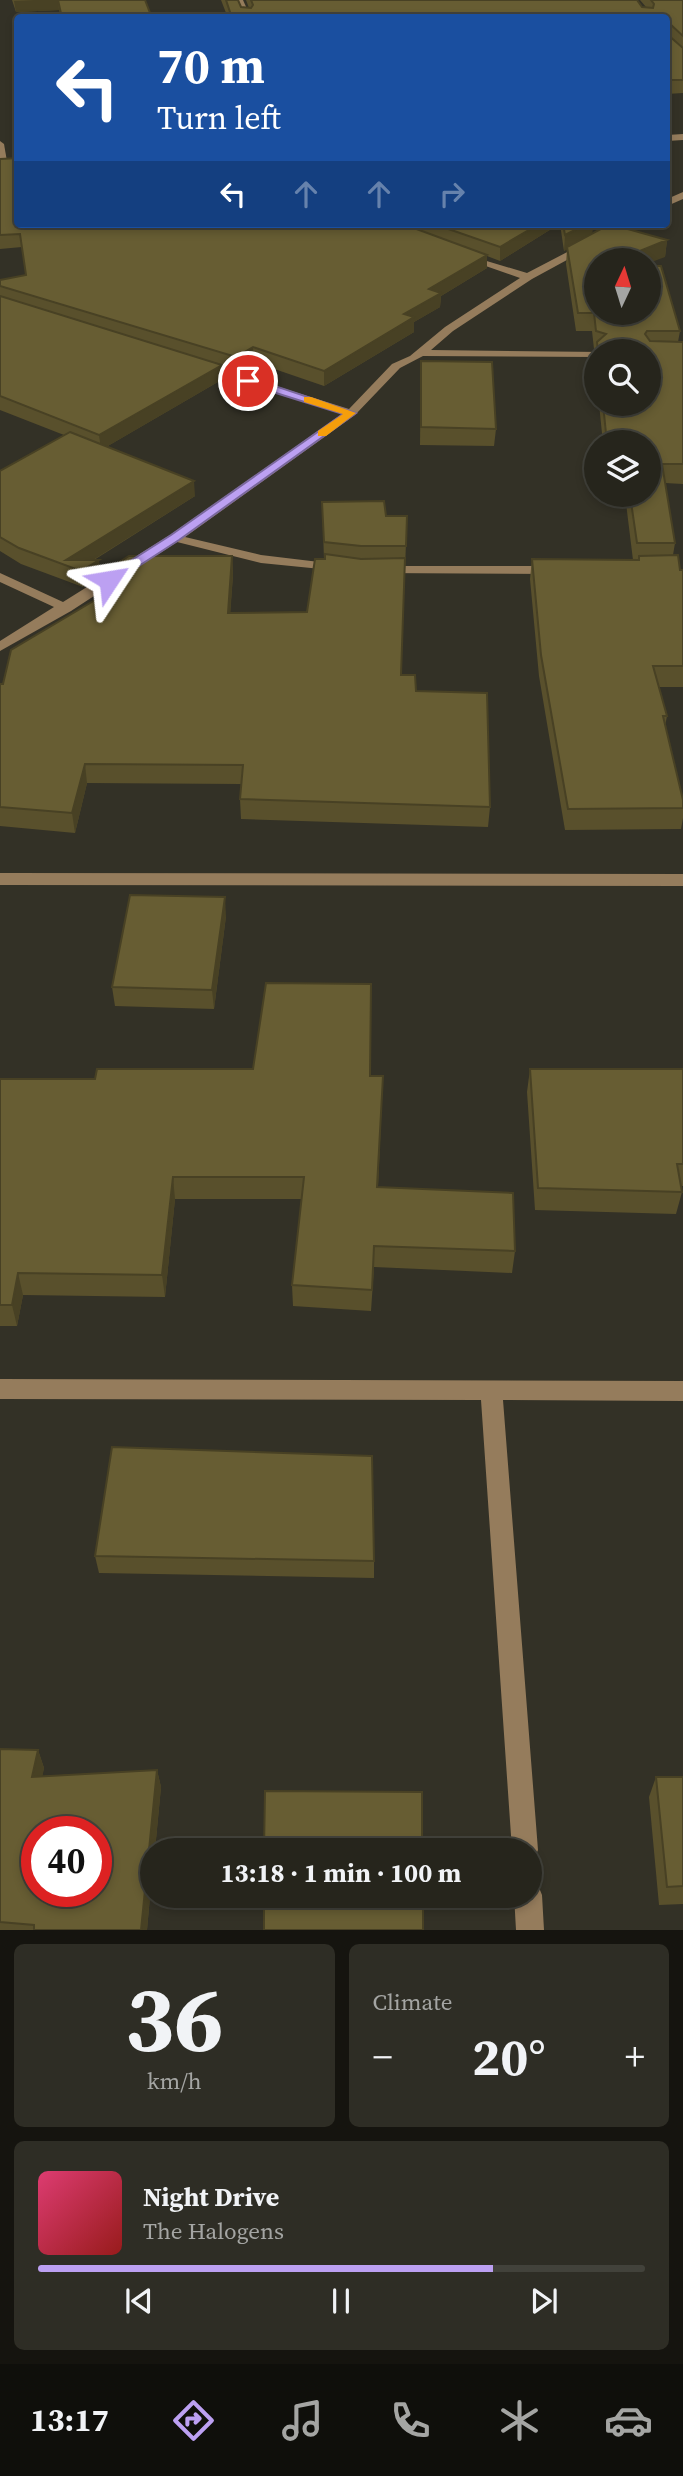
<!DOCTYPE html>
<html lang="en">
<head>
<meta charset="utf-8">
<style>
	:root { --surface:#26251c; --page:#2e2d25; --text:#f1f3f6; --muted:#a4a5a3; --line:#42423b; --accent:#bca0f2 }
	body { margin:0; font-family:"Source Serif 4",serif; background:var(--page); color:var(--text); height:100vh; display:flex; flex-direction:column; font-size:26px; white-space:nowrap }
	* { box-sizing:border-box; margin:0 }
	p { font-size:23px; color:var(--muted) }
	.icon { flex:none; width:38px; height:38px; fill:none; stroke:currentColor; stroke-width:2; stroke-linecap:round; stroke-linejoin:round }
	.map { position:relative; height:1930px; overflow:hidden }
	.panel { display:flex; flex-direction:column; gap:14px; padding:14px; background:#15140f; flex:1 }
	.panel>* { flex:none }
	.guide { position:absolute; left:14px; top:14px; width:656px; height:214px; border-radius:7px; box-shadow:0 4px 10px #0003,0 0 0 2px var(--line); background:#1a4fa0; color:#fff; overflow:hidden }
	.needle { width:46px; rotate:4deg }
	.tools { position:absolute; left:584px; top:248px; display:grid; gap:14px }
	.tools a { display:grid; place-items:center; width:77px; height:77px; border-radius:50%; background:var(--surface); box-shadow:0 4px 10px #0003,0 0 0 2px var(--line); font-size:35px }
	.speed { position:absolute; left:21px; top:1816px; display:flex; gap:14px; font-size:35px; font-weight:700; text-align:center }
	.speed>* { display:grid; place-content:center; width:91px; height:91px; border-radius:50%; background:var(--surface); box-shadow:0 4px 10px #0003,0 0 0 2px var(--line); line-height:1 }
	.speed .limit { border:10px solid #d22; background:#fff; color:#111 }
	.pin { position:absolute; display:grid; place-items:center; width:60px; height:60px; color:#fff; margin:-30px; border:4px solid #fff; border-radius:50%; box-shadow:0 2px 7px #0007 }
	.me { position:absolute; width:77px; margin:-38px; rotate:57deg; stroke-linejoin:round; filter:drop-shadow(0 0 5px #0008) }
	.turn { display:flex; align-items:center; gap:24px; height:147px; padding:0 28px; font-size:32px }
	.turn .icon { width:91px; height:91px; stroke-width:2.5 }
	.turn b { display:block; font-size:49px; line-height:60px }
	.lanes { display:flex; align-items:center; height:66px; padding:0 28px; background:#0003; justify-content:center; gap:35px; direction:ltr }
	.lanes .off { opacity:.35 }
	.big { font-size:52px; font-weight:700; line-height:1.1 }
	.panel .tile { flex:1; display:flex; flex-direction:column; justify-content:center; gap:10px; min-width:0; padding:0 24px; border-radius:10px; background:var(--page) }
	.panel .dial { align-items:center; gap:0 }
	.dial b { font-size:91px; line-height:1 }
	.song { display:flex; align-items:center; gap:21px }
	.cover { width:84px; height:84px; border-radius:10px; background:linear-gradient(135deg,hsl(340 70% 55%),hsl(0 70% 35%)) }
	.played { height:7px; border-radius:4px; background:linear-gradient(90deg,var(--accent) 75%,var(--line) 75%) }
	.keys { display:flex; justify-content:space-around; direction:ltr }
	.heat { display:flex; justify-content:space-between; align-items:center; font-size:38px; direction:ltr }
	.panel .tiles { flex:1; display:grid; gap:14px; grid-template-columns:1fr 1fr }
	.tile:last-child { grid-column:span 2 }
	.trip { position:absolute; left:140px; top:1838px; width:402px; height:70px; border-radius:35px; background:var(--surface); box-shadow:0 4px 10px #0003,0 0 0 2px var(--line); font-weight:700; line-height:70px; text-align:center }
	.menu { display:flex; height:112px; justify-content:space-around; align-items:center; background:#0f0f0b; color:var(--muted) }
	.menu .icon { width:49px; height:49px }
	.menu .on { color:var(--accent) }
	.menu b { font-size:32px; color:var(--text) }
	.map>svg:first-child { display:block }
	.lines { fill:none; stroke-linecap:round; stroke-linejoin:round }
	.minor { fill:#957c5c; fill-rule:evenodd }
	.wall { fill:#59502c }
	.shaded-wall { fill:#484124 }
	.building { fill:#675d33; stroke:#484124; stroke-width:2; fill-rule:evenodd }
	.route { fill:#bca0f2; stroke:#7a689d; stroke-width:2 }
	.slow { fill:#f59e0b }
</style>
</head>
<body>
<div class="map">
<svg width="683" height="1930" viewBox="0 0 683 1930">
	<rect width="100%" height="100%" fill="#333126"/>
	<g class="lines">
		<g class="minor">
			<path d="M 235,0 L 243,0 L 251,18 L 244,18 Z"/>
			<path d="M 683,134 L 683,140 L 667,141 L 667,135 Z"/>
			<path d="M 0,141 L 4,144 L 8,167 L 3,170 L 0,169 Z"/>
			<path d="M 683,192 L 683,199 L 667,206 L 667,199 Z"/>
			<path d="M 621,224 L 633,224 L 532,279 L 453,331 L 431,350 L 601,352 L 597,352 L 597,357 L 423,356 L 400,368 L 355,415 L 185,537 L 261,555 L 336,564 L 343,568 L 341,571 L 261,563 L 177,542 L 71,611 L 0,651 L 0,641 L 54,607 L 0,582 L 0,573 L 63,602 L 170,535 L 342,414 L 197,368 L 197,364 L 205,364 L 349,409 L 392,364 L 410,356 L 445,327 L 520,278 L 460,257 L 460,253 L 527,273 Z"/>
			<path d="M 382,566 L 553,566 L 560,570 L 553,574 L 377,573 L 375,570 Z"/>
			<path d="M 0,873 L 683,874 L 683,886 L 0,885 Z"/>
			<path d="M 0,1379 L 683,1381 L 683,1401 L 503,1400 L 538,1850 L 534,1859 L 530,1861 L 530,1850 L 512,1850 L 481,1400 L 0,1399 Z"/>
			<path d="M 530,1882 L 538,1885 L 542,1895 L 544,1930 L 516,1930 L 514,1895 L 530,1895 Z"/>
		</g>
	</g>
	<g class="wall">
		<path d="M 12,0 L 145,0 L 152,18 L 61,18 L 59,10 L 16,12 Z"/>
		<path d="M 221,0 L 238,0 L 241,7 L 249,8 L 246,0 L 637,0 L 642,7 L 646,7 L 640,0 L 683,0 L 683,93 L 667,94 L 667,18 L 228,18 Z"/>
		<path d="M 0,159 L 68,229 L 140,224 L 556,224 L 556,226 L 500,261 L 487,256 L 487,268 L 441,296 L 440,307 L 414,322 L 414,332 L 324,386 L 254,362 L 237,371 L 222,367 L 223,379 L 106,447 L 195,496 L 94,560 L 101,574 L 232,556 L 233,575 L 230,613 L 307,612 L 324,559 L 322,502 L 386,516 L 407,516 L 401,675 L 416,691 L 490,807 L 488,827 L 241,819 L 240,799 L 241,784 L 87,783 L 75,833 L 0,826 L 0,684 L 3,684 L 103,595 L 102,594 L 99,576 L 83,587 L 21,564 L 0,551 L 0,471 L 64,435 L 0,410 L 0,280 L 26,275 L 22,247 L 0,249 Z"/>
		<path d="M 560,224 L 593,224 L 592,233 L 667,240 L 665,257 L 597,261 L 680,331 L 678,342 L 683,342 L 683,484 L 665,483 L 675,543 L 673,555 L 680,570 L 683,570 L 683,687 L 659,687 L 667,716 L 665,726 L 683,800 L 683,818 L 681,829 L 565,830 L 539,676 L 530,579 L 532,559 L 633,560 L 625,495 L 649,495 L 649,443 L 603,443 L 599,404 L 649,404 L 649,352 L 597,352 L 597,379 L 595,360 L 596,350 L 594,349 L 592,331 L 576,331 L 566,264 L 567,249 L 564,251 Z"/>
		<path d="M 421,361 L 496,429 L 494,446 L 420,445 Z"/>
		<path d="M 226,916 L 214,1009 L 115,1006 L 112,987 Z"/>
		<path d="M 530,1069 L 683,1069 L 683,1186 L 681,1186 L 682,1192 L 676,1214 L 535,1210 L 527,1092 Z"/>
		<path d="M 383,1076 L 378,1187 L 515,1251 L 512,1273 L 374,1267 L 371,1311 L 293,1306 L 292,1285 L 302,1199 L 175,1199 L 165,1297 L 23,1295 L 17,1326 L 0,1326 L 0,1079 L 95,1079 Z"/>
		<path d="M 95,1556 L 374,1561 L 374,1578 L 99,1573 Z"/>
		<path d="M 0,1749 L 38,1750 L 44,1768 L 42,1776 L 157,1770 L 161,1787 L 155,1850 L 152,1850 L 152,1874 L 147,1930 L 0,1930 Z"/>
		<path d="M 656,1777 L 683,1777 L 683,1904 L 659,1905 L 649,1797 Z"/>
	</g>
	<g class="shaded-wall">
		<path d="M 35,0 L 58,0 L 59,10 L 16,12 L 14,1 Z"/>
		<path d="M 539,224 L 556,224 L 556,226 L 500,261 L 500,247 Z"/>
		<path d="M 587,224 L 593,224 L 592,236 L 564,251 L 565,235 Z"/>
		<path d="M 667,240 L 665,257 L 649,263 L 649,261 L 615,261 Z"/>
		<path d="M 487,255 L 487,268 L 441,296 L 440,307 L 414,322 L 414,332 L 324,386 L 324,371 L 404,314 L 429,289 Z"/>
		<path d="M 253,347 L 254,362 L 237,371 L 236,357 Z"/>
		<path d="M 222,365 L 223,379 L 101,450 L 99,435 Z"/>
		<path d="M 194,481 L 195,496 L 77,570 L 66,560 Z"/>
		<path d="M 232,556 L 233,575 L 229,633 L 228,613 Z"/>
		<path d="M 99,560 L 101,575 L 83,587 L 81,571 Z"/>
		<path d="M 85,764 L 87,783 L 75,833 L 72,813 Z"/>
		<path d="M 225,897 L 226,916 L 214,1009 L 212,990 Z"/>
		<path d="M 173,1177 L 175,1199 L 165,1297 L 162,1275 Z"/>
		<path d="M 18,1273 L 23,1295 L 17,1326 L 12,1305 Z"/>
		<path d="M 38,1750 L 44,1768 L 39,1795 L 32,1777 Z"/>
		<path d="M 157,1770 L 161,1787 L 155,1850 L 152,1850 L 152,1874 L 147,1930 L 141,1930 Z"/>
	</g>
	<g class="building">
		<path d="M 58,0 L 145,0 L 152,18 L 62,18 Z"/>
		<path d="M 226,0 L 238,0 L 241,7 L 251,8 L 253,5 L 251,0 L 637,0 L 642,7 L 653,8 L 654,4 L 651,0 L 683,0 L 683,36 L 670,24 L 667,25 L 667,18 L 232,18 Z"/>
		<path d="M 667,30 L 667,34 L 683,48 L 683,80 L 667,80 Z"/>
		<path d="M 18,158 L 18,224 L 67,224 L 68,229 L 140,224 L 403,224 L 487,255 L 429,289 L 441,293 L 404,314 L 414,317 L 324,371 L 253,347 L 236,357 L 0,286 L 0,280 L 26,275 L 20,234 L 0,235 L 0,159 Z"/>
		<path d="M 434,224 L 539,224 L 500,247 Z"/>
		<path d="M 563,224 L 587,224 L 565,235 Z"/>
		<path d="M 610,224 L 667,240 L 615,261 L 597,261 L 597,313 L 649,313 L 649,266 L 661,266 L 680,331 L 647,331 L 645,334 L 650,341 L 683,342 L 683,464 L 662,464 L 675,543 L 637,543 L 630,495 L 649,495 L 649,443 L 607,443 L 603,404 L 649,404 L 649,352 L 598,352 L 597,342 L 606,334 L 596,331 L 594,313 L 578,313 L 567,247 Z"/>
		<path d="M 0,296 L 222,365 L 99,435 L 0,396 Z"/>
		<path d="M 421,361 L 492,362 L 496,429 L 421,427 Z"/>
		<path d="M 70,432 L 194,481 L 66,560 L 99,560 L 81,571 L 19,548 L 0,537 L 0,471 Z"/>
		<path d="M 384,501 L 386,516 L 407,516 L 406,546 L 361,546 L 324,542 L 322,502 Z"/>
		<path d="M 325,554 L 361,559 L 405,558 L 401,675 L 415,675 L 416,691 L 487,693 L 490,807 L 240,799 L 243,765 L 85,764 L 72,813 L 0,807 L 0,684 L 3,684 L 11,650 L 122,584 L 99,575 L 129,556 L 232,556 L 228,613 L 307,612 L 315,559 L 325,559 Z"/>
		<path d="M 678,555 L 680,570 L 683,570 L 683,666 L 653,666 L 667,716 L 663,716 L 683,800 L 683,808 L 568,809 L 541,655 L 532,559 L 639,560 L 639,556 Z"/>
		<path d="M 130,895 L 225,897 L 212,990 L 112,987 Z"/>
		<path d="M 266,983 L 371,984 L 370,1076 L 383,1076 L 377,1187 L 513,1193 L 515,1251 L 374,1246 L 372,1290 L 292,1285 L 304,1177 L 173,1177 L 162,1275 L 18,1273 L 12,1305 L 0,1305 L 0,1079 L 95,1079 L 97,1069 L 253,1069 Z"/>
		<path d="M 530,1069 L 683,1069 L 683,1164 L 677,1164 L 682,1192 L 538,1188 Z"/>
		<path d="M 112,1447 L 372,1456 L 374,1561 L 95,1556 Z"/>
		<path d="M 0,1749 L 38,1750 L 32,1777 L 157,1770 L 141,1930 L 34,1930 L 34,1925 L 0,1922 ZM 37,1832 L 96,1832 L 96,1892 L 37,1892 Z"/>
		<path d="M 656,1777 L 683,1777 L 683,1886 L 667,1887 Z"/>
		<path d="M 265,1791 L 422,1792 L 422,1850 L 264,1850 Z"/>
		<rect x="264" y="1895" width="159" height="35"/>
	</g>
	<path class="route" d="M 244,378 L 251,378 L 356,413 L 179,540 L 114,582 L 105,582 L 105,577 L 171,535 L 343,414 L 244,383 Z"/>
	<path class="slow" d="M 304,397 L 311,397 L 356,413 L 326,436 L 318,436 L 318,431 L 343,414 L 304,402 Z"/>
</svg>
<div class="tools">
<a><svg class="needle" viewBox="-14 -14 28 28"><path d="M0-13l5 13h-10z" fill="#e53935"/><path d="M0 13l5-13h-10z" fill="#a4a5a3"/></svg></a>
<a><svg class="icon" aria-label="search" viewBox="0 0 24 24"><circle cx="10" cy="10" r="6"/><path d="M15 15l6 6"/></svg></a>
<a><svg class="icon" aria-label="layers" viewBox="0 0 24 24"><path d="M12 4l9 5-9 5-9-5zM3 14l9 5 9-5"/></svg></a>
</div>
<div class="speed"><div class="limit">40</div></div>
<div class="pin" style="left:248px;top:381px;background:#d93025"><svg class="icon" aria-label="arrive" viewBox="0 0 24 24"><path d="M6 21V4h12l-3 4 3 4H6"/></svg></div>
<svg class="me" style="left:109px;top:580px" viewBox="-20 -20 40 40"><path d="M0-17L14 15 0 8-14 15z" fill="#bca0f2" stroke="#fff" stroke-width="4"/></svg>
<div class="trip">13:18 · 1 min · 100 m</div>
<div class="guide">
<div class="turn"><svg class="icon" aria-label="left" viewBox="0 0 24 24"><path d="M17 20v-9H6M10 6l-5 5 5 5"/></svg><div><b>70 m</b>Turn left</div></div>
<div class="lanes"><svg class="icon" aria-label="left" viewBox="0 0 24 24"><path d="M17 20v-9H6M10 6l-5 5 5 5"/></svg><svg class="icon off" aria-label="ahead" viewBox="0 0 24 24"><path d="M12 20V5M6 11l6-6 6 6"/></svg><svg class="icon off" aria-label="ahead" viewBox="0 0 24 24"><path d="M12 20V5M6 11l6-6 6 6"/></svg><svg class="icon off" aria-label="right" viewBox="0 0 24 24"><path d="M7 20v-9h11M14 6l5 5-5 5"/></svg></div>
</div>
</div>
<section class="panel">
<div class="tiles">
<div class="tile dial"><b>36</b><p>km/h</p></div>
<div class="tile"><p>Climate</p>
<div class="heat"><a>−</a><b class="big">20°</b><a>+</a></div>
</div>
<div class="tile">
<div class="song"><i class="cover"></i><div><b>Night Drive</b><p>The Halogens</p></div></div>
<div class="played"></div>
<div class="keys"><svg class="icon" aria-label="previous" viewBox="0 0 24 24"><path d="M18 5L8 12l10 7zM5 5v14"/></svg><svg class="icon" aria-label="pause" viewBox="0 0 24 24"><path d="M8 5v14M16 5v14"/></svg><svg class="icon" aria-label="next" viewBox="0 0 24 24"><path d="M6 5l10 7-10 7zM19 5v14"/></svg></div>
</div>
</div>
</section>
<nav class="menu">
<b>13:17</b>
<svg class="icon on" aria-label="directions" viewBox="0 0 24 24"><path d="M12 3l9 9-9 9-9-9zM9 14v-3h6M13 9l2 2-2 2"/></svg>
<svg class="icon" aria-label="music" viewBox="0 0 24 24"><path d="M9 18V5l10-2v13"/><circle cx="6" cy="18" r="3"/><circle cx="16" cy="16" r="3"/></svg>
<svg class="icon" aria-label="phone" viewBox="0 0 24 24"><path d="M5 4h4l2 5-3 2q2 4 5 5l2-3 5 2v4C11 20 4 13 5 4z"/></svg>
<svg class="icon" aria-label="climate" viewBox="0 0 24 24"><path d="M12 3v18M4 7l16 10M4 17L20 7"/></svg>
<svg class="icon" aria-label="car" viewBox="0 0 24 24"><path d="M5 17H2v-5l4-1 3-4h7l3 4 3 1v5h-3M9 17h6M6 11h13"/><circle cx="7" cy="17" r="2"/><circle cx="17" cy="17" r="2"/></svg>
</nav>
</body>
</html>
